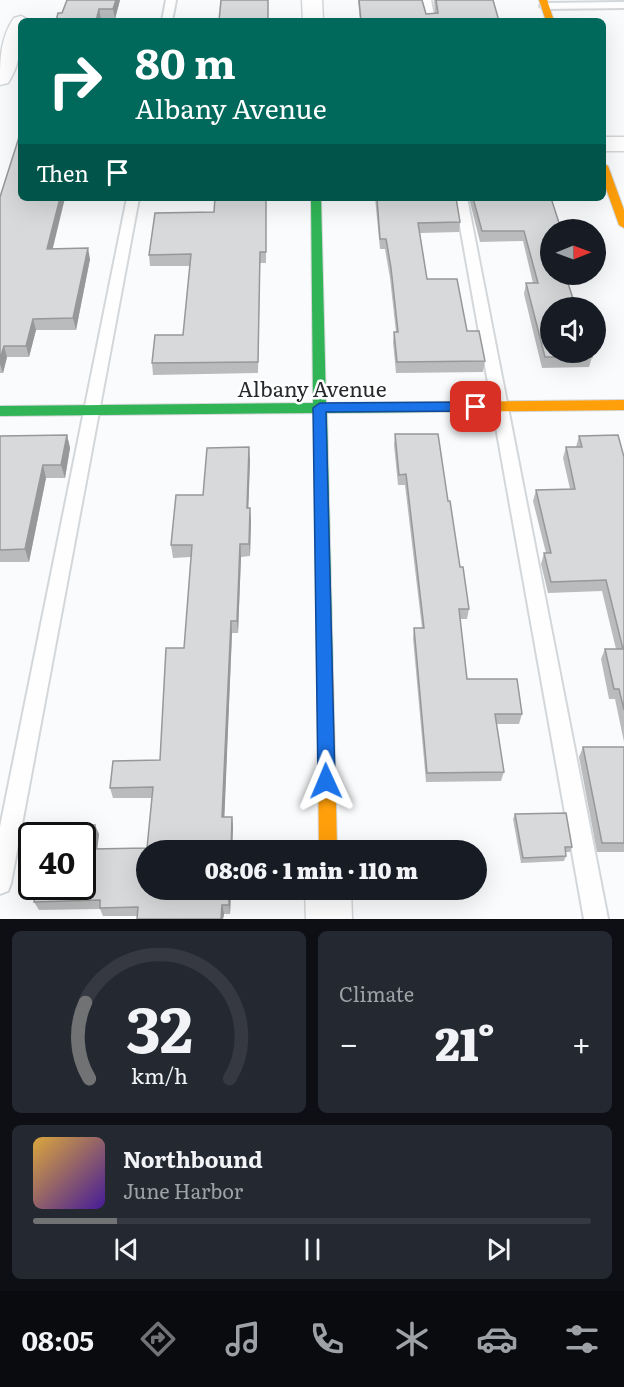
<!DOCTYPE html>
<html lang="en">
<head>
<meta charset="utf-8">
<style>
	:root { --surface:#171b24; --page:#242831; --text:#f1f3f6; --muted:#9ea1a6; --line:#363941; --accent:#707274 }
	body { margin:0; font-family:Literata,serif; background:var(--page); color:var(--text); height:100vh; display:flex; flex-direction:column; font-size:22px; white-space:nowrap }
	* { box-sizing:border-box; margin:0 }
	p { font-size:20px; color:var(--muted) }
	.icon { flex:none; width:33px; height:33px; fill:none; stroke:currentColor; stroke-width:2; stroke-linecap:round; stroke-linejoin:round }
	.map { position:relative; height:919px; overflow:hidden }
	.side { display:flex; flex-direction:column; gap:12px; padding:12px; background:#0d0f14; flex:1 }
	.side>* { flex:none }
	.banner { position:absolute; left:18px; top:18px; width:588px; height:183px; border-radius:9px; box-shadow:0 6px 24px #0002; background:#00695c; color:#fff; overflow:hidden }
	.needle { width:39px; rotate:89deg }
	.tools { position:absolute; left:540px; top:219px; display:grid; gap:12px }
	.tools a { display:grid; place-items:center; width:66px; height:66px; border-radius:50%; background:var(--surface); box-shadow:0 6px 24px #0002; font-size:30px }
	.speed { position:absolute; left:18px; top:822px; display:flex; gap:12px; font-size:30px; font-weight:700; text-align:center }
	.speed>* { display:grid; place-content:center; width:78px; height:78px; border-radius:50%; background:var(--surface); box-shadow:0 6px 24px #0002; line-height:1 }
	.speed .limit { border:3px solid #111; border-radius:9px; background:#fff; color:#111 }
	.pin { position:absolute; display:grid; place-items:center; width:51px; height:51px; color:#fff; margin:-26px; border-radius:12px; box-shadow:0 3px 9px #0006 }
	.me { position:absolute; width:66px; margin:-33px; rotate:359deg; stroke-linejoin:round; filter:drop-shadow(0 0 4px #0008) }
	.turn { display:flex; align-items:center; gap:21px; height:126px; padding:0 18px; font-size:27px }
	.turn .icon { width:78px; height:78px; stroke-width:2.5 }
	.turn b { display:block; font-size:42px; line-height:51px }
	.then { display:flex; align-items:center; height:57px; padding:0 18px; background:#0003; gap:12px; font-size:22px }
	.big { font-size:45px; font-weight:800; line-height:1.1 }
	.side .widget { flex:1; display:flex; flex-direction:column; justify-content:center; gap:9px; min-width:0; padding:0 21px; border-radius:9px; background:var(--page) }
	.side .dial { align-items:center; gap:0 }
	.dial svg { height:156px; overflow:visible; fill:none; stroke:var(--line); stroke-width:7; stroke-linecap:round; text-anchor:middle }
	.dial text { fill:var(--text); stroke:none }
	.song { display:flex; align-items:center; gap:18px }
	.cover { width:72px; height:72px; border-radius:9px; background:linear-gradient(135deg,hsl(40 70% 55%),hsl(260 70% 35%)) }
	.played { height:6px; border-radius:3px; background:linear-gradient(90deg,var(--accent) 15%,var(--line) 15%) }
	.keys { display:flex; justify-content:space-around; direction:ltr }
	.heat { display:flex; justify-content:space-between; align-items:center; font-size:33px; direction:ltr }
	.side .tiles { flex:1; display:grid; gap:12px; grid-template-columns:1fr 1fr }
	.widget:last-child { grid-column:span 2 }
	.trip { position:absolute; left:136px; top:840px; width:351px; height:60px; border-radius:30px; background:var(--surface); box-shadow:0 6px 24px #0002; font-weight:800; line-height:60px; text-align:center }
	.dock { display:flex; height:96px; justify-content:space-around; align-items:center; background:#090b0e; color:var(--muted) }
	.dock .icon { width:42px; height:42px }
	.dock .on { color:var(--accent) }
	.dock b { font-size:27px; color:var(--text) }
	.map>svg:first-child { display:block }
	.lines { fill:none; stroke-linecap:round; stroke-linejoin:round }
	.lane-casing { stroke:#d4d7d9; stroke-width:4 }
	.street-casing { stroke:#d4d7d9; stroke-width:3 }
	.fast-casing { stroke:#d4d7d9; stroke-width:2 }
	.slow-casing { stroke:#d4d7d9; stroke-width:2 }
	.lane { fill:#fefeff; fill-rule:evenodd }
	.street { fill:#fefeff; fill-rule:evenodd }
	.fast { fill:#30b455; fill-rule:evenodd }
	.slow { fill:#ff9f0a; fill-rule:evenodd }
	.wall { fill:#b9bbbc }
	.shaded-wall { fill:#969899 }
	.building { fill:#d7d9db; stroke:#969899; stroke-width:1.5 }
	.route { fill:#1a73e8; stroke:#114b97; stroke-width:1.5 }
	.labels { text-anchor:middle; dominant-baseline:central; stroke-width:5; stroke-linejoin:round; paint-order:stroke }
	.street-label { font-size:21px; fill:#26292b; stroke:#fff }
</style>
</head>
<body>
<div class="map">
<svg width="624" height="919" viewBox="0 0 624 919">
	<rect width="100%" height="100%" fill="#f9fbfd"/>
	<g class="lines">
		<defs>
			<g id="lane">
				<path d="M 166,0 L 176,0 L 172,21 L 162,21 Z"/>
				<path d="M 421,0 L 431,0 L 435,21 L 425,21 Z"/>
				<path d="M 624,2 L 624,8 L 545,9 L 540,6 L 545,3 Z"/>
				<path d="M 127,198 L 139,198 L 11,883 L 8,891 L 0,894 L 0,827 Z"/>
				<path d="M 455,198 L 467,198 L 608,919 L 584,919 Z"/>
			</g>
			<g id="street">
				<path d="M 302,0 L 322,0 L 323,21 L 303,21 Z"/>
				<path d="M 21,16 L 31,21 L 21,21 C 21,43 21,64 8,83 L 0,85 C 0,61 0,38 14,18 Z"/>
				<rect x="603" y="137" width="21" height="14"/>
				<path d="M 305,890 L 351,890 L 352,919 L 306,919 Z"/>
			</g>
			<path id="fast" d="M 311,198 L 321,198 L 326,403 L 428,402 L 434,407 L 428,412 L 327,413 L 333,674 L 331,679 L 325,681 L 319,679 L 317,674 L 314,413 L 0,416 L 0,406 L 313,403 Z"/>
			<g id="slow">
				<path d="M 539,0 L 547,0 L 554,21 L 546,21 Z"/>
				<path d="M 603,163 L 608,166 L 624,210 L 624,228 L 619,225 L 603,180 Z"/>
				<path d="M 624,400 L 624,410 L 428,412 L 422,407 L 428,402 Z"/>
				<path d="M 325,667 L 331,669 L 333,674 L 337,850 L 319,850 L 317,674 L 319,669 Z"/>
			</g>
		</defs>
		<use href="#lane" class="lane-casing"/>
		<use href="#street" class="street-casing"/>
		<use href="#fast" class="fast-casing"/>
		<use href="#slow" class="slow-casing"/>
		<use href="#lane" class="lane"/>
		<use href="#street" class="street"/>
		<use href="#fast" class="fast"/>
		<use href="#slow" class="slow"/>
	</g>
	<g class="wall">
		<path d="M 67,0 L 120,0 L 115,19 L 101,19 L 100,21 L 56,21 L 62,13 Z"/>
		<path d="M 358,0 L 422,0 L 426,14 L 435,13 L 434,0 L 493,0 L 499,21 L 360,21 Z"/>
		<path d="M 0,197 L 53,249 L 90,259 L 76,330 L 36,330 L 29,357 L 7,357 L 3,373 L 0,373 Z"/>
		<path d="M 266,198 L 266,263 L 260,263 L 258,373 L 153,375 L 152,363 L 183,335 L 190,266 L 150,266 L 149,255 L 214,212 Z"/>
		<path d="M 375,198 L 456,198 L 460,222 L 459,232 L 420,233 L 427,279 L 467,331 L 485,361 L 483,372 L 396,373 L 393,342 L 394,332 L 396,332 L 390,278 L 385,249 L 380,249 Z"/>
		<path d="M 469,198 L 551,198 L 560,226 L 560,230 L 550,230 L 550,274 L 567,274 L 566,276 L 592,357 L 589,367 L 542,368 L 524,294 L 526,283 L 533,283 L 523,241 L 480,242 Z"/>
		<path d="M 395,434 L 448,501 L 460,567 L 469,609 L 467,619 L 460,619 L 467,679 L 522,714 L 519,724 L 496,724 L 504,772 L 501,781 L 426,782 L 413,638 L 414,628 L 422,628 L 405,485 L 398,485 L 394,445 Z"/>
		<path d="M 67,435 L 70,448 L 65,478 L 46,478 L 29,562 L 0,562 L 0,436 Z"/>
		<path d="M 579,436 L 624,457 L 624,742 L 615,699 L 609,699 L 601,659 L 605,649 L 616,649 L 602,591 L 548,593 L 541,564 L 544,553 L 546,553 L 533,501 L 536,490 L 570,489 L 563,458 L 566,447 L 576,447 Z"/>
		<path d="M 250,460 L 248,508 L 251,520 L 250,556 L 241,557 L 238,633 L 232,633 L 224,817 L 232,817 L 233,827 L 230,914 L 224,914 L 223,919 L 137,919 L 137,916 L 103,916 L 100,909 L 39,910 L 34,902 L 99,834 L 97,849 L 147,848 L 152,798 L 113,798 L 110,788 L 160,760 L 184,648 L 191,557 L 173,558 L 171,545 L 203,495 Z"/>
		<path d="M 583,747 L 624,747 L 624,852 L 597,852 L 579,757 Z"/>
		<path d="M 515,814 L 572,847 L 570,852 L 566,852 L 566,856 L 564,861 L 521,863 L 513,819 Z"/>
	</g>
	<g class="shaded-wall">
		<path d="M 116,0 L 120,0 L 115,19 L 113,9 Z"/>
		<path d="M 99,9 L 101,19 L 100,21 L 96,21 Z"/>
		<path d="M 60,198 L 65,198 L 50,260 L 47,249 Z"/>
		<path d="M 88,248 L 90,259 L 76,330 L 73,318 Z"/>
		<path d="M 33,319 L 36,330 L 29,357 L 26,346 Z"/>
		<path d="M 4,346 L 7,357 L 3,373 L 0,364 L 0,359 Z"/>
		<path d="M 67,435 L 70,448 L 65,478 L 61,465 Z"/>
		<path d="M 249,447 L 250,460 L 248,520 L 247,508 Z"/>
		<path d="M 43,465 L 46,478 L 29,562 L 25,549 Z"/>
		<path d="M 250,508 L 251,520 L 250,556 L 249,544 Z"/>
		<path d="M 240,544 L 241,557 L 238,633 L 237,621 Z"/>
		<path d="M 231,621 L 232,633 L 224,827 L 222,817 Z"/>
		<path d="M 232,817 L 233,827 L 232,850 L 231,850 Z"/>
		<path d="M 95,825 L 99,834 L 96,859 L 92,849 Z"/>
		<path d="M 229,890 L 231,890 L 230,914 L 229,905 Z"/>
		<path d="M 222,905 L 224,914 L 223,919 L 221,919 Z"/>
	</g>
	<g class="building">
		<path d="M 67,0 L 116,0 L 113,9 L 99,9 L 96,21 L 56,21 L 58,13 L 62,13 Z"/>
		<path d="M 221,0 L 268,0 L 268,21 L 219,21 Z"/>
		<path d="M 359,0 L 422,0 L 426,14 L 438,13 L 436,0 L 493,0 L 499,21 L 361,21 Z"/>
		<path d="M 21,131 L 21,198 L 60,198 L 47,249 L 88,248 L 73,318 L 33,319 L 26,346 L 4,346 L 0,359 L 0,197 Z"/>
		<path d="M 215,198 L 266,198 L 266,252 L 260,252 L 258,362 L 152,363 L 155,335 L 183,335 L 191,254 L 149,255 L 155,213 L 214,212 Z"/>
		<path d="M 377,198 L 456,198 L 460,222 L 418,223 L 427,279 L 457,279 L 467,331 L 479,331 L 485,361 L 397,362 L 394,332 L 398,332 L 391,268 L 386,239 L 380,239 Z"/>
		<path d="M 473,198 L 551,198 L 560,226 L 557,226 L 558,230 L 550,230 L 550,274 L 565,274 L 576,308 L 550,308 L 550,352 L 591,352 L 592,357 L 545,357 L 526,283 L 538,283 L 524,231 L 482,231 Z"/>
		<path d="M 395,434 L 438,434 L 448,501 L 450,501 L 460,567 L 463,567 L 469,609 L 459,609 L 467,679 L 517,679 L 522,714 L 495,714 L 504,772 L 427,773 L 414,628 L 424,628 L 406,474 L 399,475 Z"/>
		<path d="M 67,435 L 61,465 L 43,465 L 25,549 L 0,550 L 0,436 Z"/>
		<path d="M 618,435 L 624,457 L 624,710 L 619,689 L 614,689 L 605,649 L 623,649 L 606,580 L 551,582 L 544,553 L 551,553 L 536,490 L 575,489 L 566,447 L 582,447 L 579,436 Z"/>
		<path d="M 249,447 L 247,508 L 250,508 L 249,544 L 240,544 L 237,621 L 231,621 L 222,817 L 232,817 L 231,850 L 147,850 L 147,890 L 229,890 L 229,905 L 222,905 L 221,919 L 137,919 L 138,907 L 100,908 L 100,900 L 34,902 L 37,886 L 82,886 L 82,836 L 45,836 L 46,825 L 95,825 L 92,849 L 147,848 L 153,787 L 110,788 L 113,761 L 160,760 L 166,648 L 184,648 L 192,545 L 171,545 L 176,495 L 203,495 L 207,448 Z"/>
		<path d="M 583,747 L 624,747 L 624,843 L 602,843 Z"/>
		<path d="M 566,813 L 572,847 L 565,847 L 566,856 L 523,858 L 515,814 Z"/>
	</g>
	<path class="route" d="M 476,402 L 483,407 L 476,411 L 326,412 L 335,781 L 333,786 L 326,789 L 320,786 L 318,781 L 313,408 L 320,403 Z"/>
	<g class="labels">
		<g class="street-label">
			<text x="312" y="387">Albany Avenue</text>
		</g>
	</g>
</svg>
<div class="tools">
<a><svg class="needle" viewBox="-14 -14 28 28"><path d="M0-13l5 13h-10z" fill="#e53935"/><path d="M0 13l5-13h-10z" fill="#9ea1a6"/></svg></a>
<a><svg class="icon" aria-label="sound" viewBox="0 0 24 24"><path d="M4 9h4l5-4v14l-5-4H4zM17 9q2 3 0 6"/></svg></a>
</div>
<div class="speed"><div class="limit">40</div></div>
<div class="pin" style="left:476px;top:407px;background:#d93025"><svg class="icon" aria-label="arrive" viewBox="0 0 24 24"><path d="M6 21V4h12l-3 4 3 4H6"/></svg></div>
<svg class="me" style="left:326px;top:781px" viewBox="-20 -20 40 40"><path d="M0-17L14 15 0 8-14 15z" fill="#1a73e8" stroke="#fff" stroke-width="4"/></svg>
<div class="trip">08:06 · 1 min · 110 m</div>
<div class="banner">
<div class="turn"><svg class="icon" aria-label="right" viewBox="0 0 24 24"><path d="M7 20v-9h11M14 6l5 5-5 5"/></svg><div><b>80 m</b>Albany Avenue</div></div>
<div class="then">Then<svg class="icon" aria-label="arrive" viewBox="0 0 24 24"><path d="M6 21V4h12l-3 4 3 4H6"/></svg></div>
</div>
</div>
<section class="side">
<div class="tiles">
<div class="widget dial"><svg viewBox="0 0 100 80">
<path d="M14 69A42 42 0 1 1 86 69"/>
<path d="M14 69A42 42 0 0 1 12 30" stroke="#707274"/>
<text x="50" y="56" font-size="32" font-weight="700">32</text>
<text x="50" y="72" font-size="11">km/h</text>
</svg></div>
<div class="widget"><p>Climate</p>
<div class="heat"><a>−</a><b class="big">21°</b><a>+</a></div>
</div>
<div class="widget">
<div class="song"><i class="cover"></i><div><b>Northbound</b><p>June Harbor</p></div></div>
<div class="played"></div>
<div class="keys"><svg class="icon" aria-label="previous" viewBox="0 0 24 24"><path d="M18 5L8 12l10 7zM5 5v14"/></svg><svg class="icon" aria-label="pause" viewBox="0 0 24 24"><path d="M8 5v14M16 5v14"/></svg><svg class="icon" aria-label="next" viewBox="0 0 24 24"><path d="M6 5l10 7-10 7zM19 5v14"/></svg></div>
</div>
</div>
</section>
<nav class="dock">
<b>08:05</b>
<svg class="icon on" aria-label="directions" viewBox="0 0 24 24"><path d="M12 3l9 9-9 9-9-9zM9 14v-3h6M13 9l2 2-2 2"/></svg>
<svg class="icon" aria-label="music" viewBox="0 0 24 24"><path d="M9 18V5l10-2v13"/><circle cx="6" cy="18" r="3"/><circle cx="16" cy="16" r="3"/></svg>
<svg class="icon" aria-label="phone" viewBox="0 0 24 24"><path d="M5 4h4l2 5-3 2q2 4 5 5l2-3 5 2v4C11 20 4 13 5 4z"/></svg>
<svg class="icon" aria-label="climate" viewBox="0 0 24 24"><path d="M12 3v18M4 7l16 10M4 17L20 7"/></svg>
<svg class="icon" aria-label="car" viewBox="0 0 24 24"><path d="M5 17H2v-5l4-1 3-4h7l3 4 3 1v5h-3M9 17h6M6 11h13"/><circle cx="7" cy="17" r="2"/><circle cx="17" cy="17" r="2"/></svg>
<svg class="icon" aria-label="filters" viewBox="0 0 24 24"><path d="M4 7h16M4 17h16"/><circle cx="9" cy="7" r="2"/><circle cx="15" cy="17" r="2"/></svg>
</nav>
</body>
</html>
